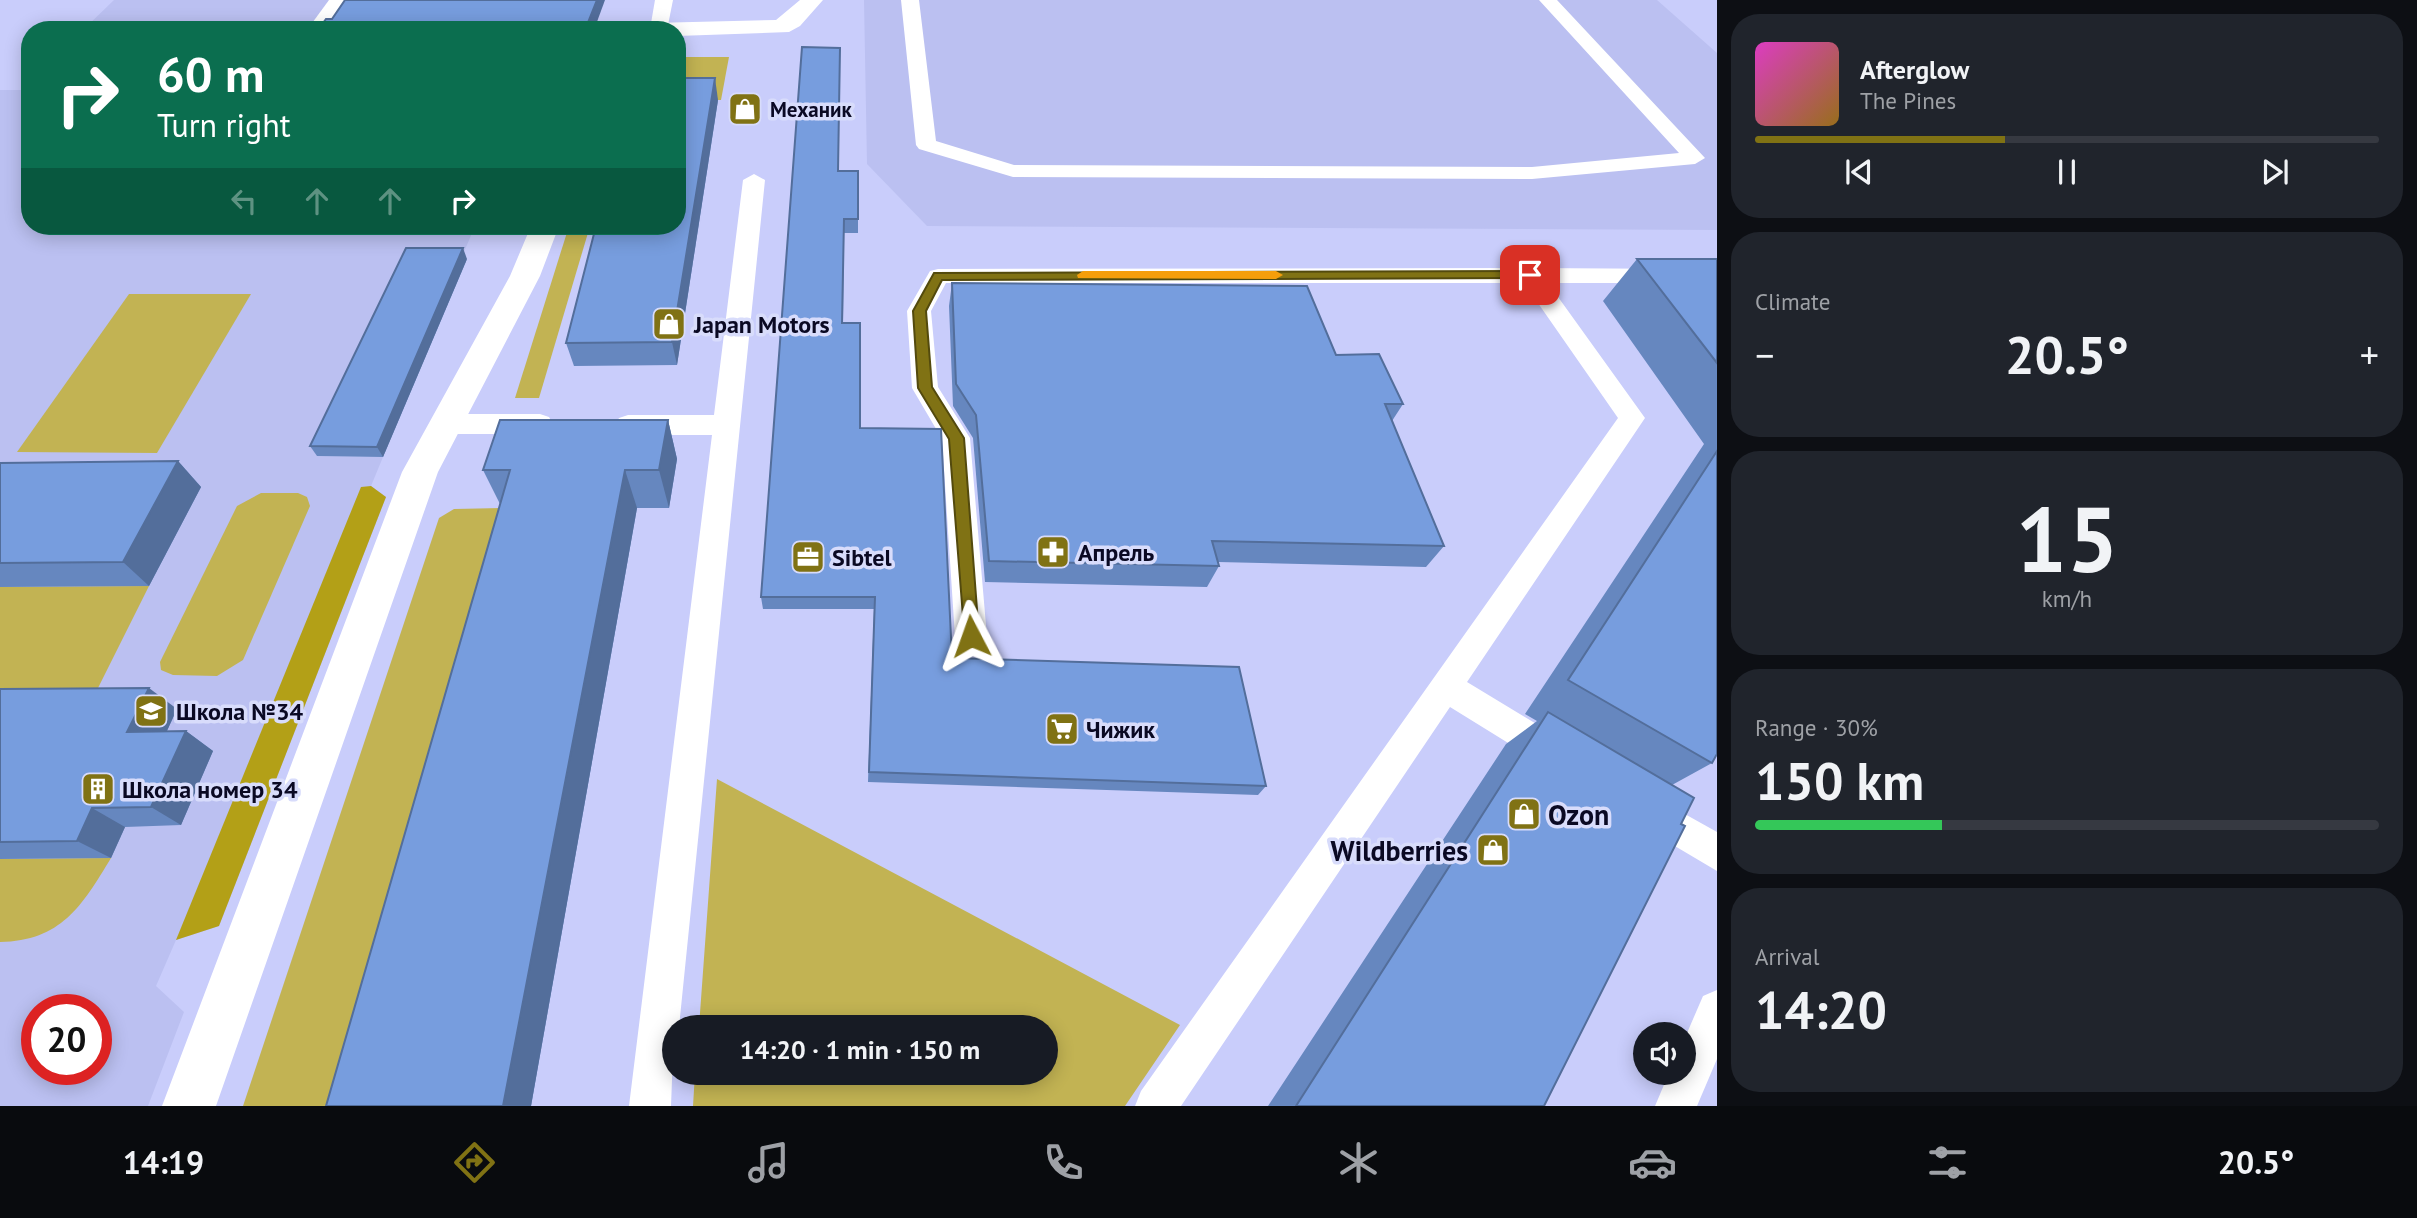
<!DOCTYPE html>
<html lang="en">
<head>
<meta charset="utf-8">
<style>
	:root { --surface:#171b24; --page:#20242c; --text:#f1f3f6; --muted:#9ea1a6; --line:#363941; --accent:#807214 }
	body { margin:0; font-family:"PT Sans",sans-serif; background:var(--page); color:var(--text); height:100vh; display:flex; flex-direction:column; font-size:26px; white-space:nowrap }
	* { box-sizing:border-box; margin:0 }
	p { font-size:23px; color:var(--muted) }
	.icon { flex:none; width:38px; height:38px; fill:none; stroke:currentColor; stroke-width:2; stroke-linecap:round; stroke-linejoin:round }
	.map { position:relative; flex:1; overflow:hidden }
	.details { display:flex; flex-direction:column; gap:14px; padding:14px; background:#0d0f14; width:700px }
	.details>* { flex:none }
	.top-card { position:absolute; left:21px; top:21px; width:665px; height:214px; border-radius:28px; box-shadow:0 4px 18px #0003; background:#0b6e4f; color:#fff; overflow:hidden }
	.controls { position:absolute; left:1633px; top:1022px; display:grid; gap:14px }
	.controls a { display:grid; place-items:center; width:63px; height:63px; border-radius:50%; background:var(--surface); box-shadow:0 4px 18px #0003; font-size:35px }
	.speed { position:absolute; left:21px; top:994px; display:flex; gap:14px; font-size:35px; font-weight:700; text-align:center }
	.speed>* { display:grid; place-content:center; width:91px; height:91px; border-radius:50%; background:var(--surface); box-shadow:0 4px 18px #0003; line-height:1 }
	.speed .limit { border:10px solid #d22; background:#fff; color:#111 }
	.pin { position:absolute; display:grid; place-items:center; width:60px; height:60px; color:#fff; margin:-30px; border-radius:14px; box-shadow:0 4px 10px #0006 }
	.me { position:absolute; width:77px; margin:-38px; rotate:356deg; stroke-linejoin:round; filter:drop-shadow(0 0 5px #0008) }
	.turn { display:flex; align-items:center; gap:24px; height:147px; padding:0 21px; font-size:32px }
	.turn .icon { width:91px; height:91px; stroke-width:2.5 }
	.turn b { display:block; font-size:49px; line-height:60px }
	.lanes { display:flex; align-items:center; height:66px; padding:0 21px; background:#0003; justify-content:center; gap:35px; direction:ltr }
	.lanes .off { opacity:.35 }
	.big { font-size:52px; font-weight:700; line-height:1.1 }
	.details .tile { flex:1; display:flex; flex-direction:column; justify-content:center; gap:10px; min-width:0; padding:0 24px; border-radius:28px; background:var(--page) }
	.details .dial { align-items:center; gap:0 }
	.dial b { font-size:91px; line-height:1 }
	.song { display:flex; align-items:center; gap:21px }
	.cover { width:84px; height:84px; border-radius:10px; background:linear-gradient(135deg,hsl(310 70% 55%),hsl(40 70% 35%)) }
	.played { height:7px; border-radius:4px; background:linear-gradient(90deg,var(--accent) 40%,var(--line) 40%) }
	.keys { display:flex; justify-content:space-around; direction:ltr }
	.heat { display:flex; justify-content:space-between; align-items:center; font-size:38px; direction:ltr }
	.charge { height:10px; border-radius:5px; background:linear-gradient(90deg,#34c759 30%,var(--line) 0) }
	.trip { position:absolute; left:662px; top:1015px; width:396px; height:70px; border-radius:35px; background:var(--surface); box-shadow:0 4px 18px #0003; font-weight:700; line-height:70px; text-align:center }
	.menu { display:flex; height:112px; justify-content:space-around; align-items:center; background:#090b0e; color:var(--muted) }
	.menu .icon { width:49px; height:49px }
	.menu .selected { color:var(--accent) }
	.menu b { font-size:32px; color:var(--text) }
	main { display:flex; flex:1; min-height:0 }
	.map>svg:first-child { display:block }
	.built { fill:#bbc0f1; fill-rule:evenodd }
	.green { fill:#c2b353 }
	.forest { fill:#b3a017 }
	.lines { fill:none; stroke-linecap:round; stroke-linejoin:round }
	.lane { fill:#fff; fill-rule:evenodd }
	.street { fill:#fff; fill-rule:evenodd }
	.wall { fill:#6687bf }
	.shaded-wall { fill:#536e9b }
	.building { fill:#779dde; stroke:#536e9b; stroke-width:2 }
	.route { fill:#807214; stroke:#534a0d; stroke-width:2 }
	.slow { fill:#f59e0b }
	.labels { text-anchor:middle; dominant-baseline:central; stroke-width:7; stroke-linejoin:round; paint-order:stroke }
	.far-poi-label { font-size:21px; font-weight:bold; fill:#0a0923; stroke:#d8dcfb; text-anchor:start }
	.poi-label { font-size:24px; font-weight:bold; fill:#0a0923; stroke:#d8dcfb; text-anchor:start }
	.near-poi-label { font-size:28px; font-weight:bold; fill:#0a0923; stroke:#d8dcfb; text-anchor:start }
</style>
</head>
<body>
<main>
<div class="map">
<svg width="1717" height="1106" viewBox="0 0 1717 1106">
	<rect width="100%" height="100%" fill="#c9cdfb"/>
	<g class="built">
		<path d="M 114,0 L 526,0 L 513,30 L 83,30 Z"/>
		<path d="M 864,0 L 1657,0 L 1717,53 L 1717,230 L 927,226 L 867,164 Z"/>
		<path d="M 30,82 L 30,226 L 475,226 L 461,259 L 317,456 L 383,457 L 371,486 L 386,497 L 219,926 L 176,940 L 156,986 L 184,1012 L 148,1106 L 0,1106 L 0,90 L 21,90 ZM 37,1010 L 96,1010 L 96,1069 L 37,1069 Z"/>
	</g>
	<g class="green">
		<path d="M 677,57 L 729,57 L 721,100 L 677,100 Z"/>
		<path d="M 569,226 L 590,226 L 539,398 L 515,398 Z"/>
		<path d="M 129,294 L 251,294 L 157,453 L 17,452 Z"/>
		<path d="M 261,493 L 298,493 L 307,497 L 310,506 L 243,660 L 217,676 L 173,675 L 161,670 L 160,662 L 237,506 Z"/>
		<path d="M 502,508 L 368,1106 L 243,1106 L 439,518 L 454,509 Z"/>
		<path d="M 149,586 L 87,710 L 0,711 L 0,587 Z"/>
		<path d="M 717,779 L 1180,1025 L 1125,1106 L 693,1106 L 695,1073 L 1045,1073 L 1045,1027 L 699,1027 Z"/>
		<path d="M 111,858 C 82,906 61,941 0,942 L 0,859 Z"/>
	</g>
	<path class="forest" d="M 371,486 L 386,497 L 219,926 L 176,940 L 361,487 Z"/>
	<g class="lines">
		<g class="lane">
			<path d="M 329,0 L 347,0 L 325,30 L 307,30 Z"/>
			<path d="M 655,0 L 673,0 L 667,30 L 650,29 Z"/>
			<path d="M 901,0 L 919,0 L 936,141 L 1014,165 L 1532,167 L 1679,153 L 1539,0 L 1557,0 L 1705,158 L 1695,164 L 1532,179 L 1013,177 L 919,149 L 916,145 Z"/>
			<path d="M 754,174 L 765,180 L 679,1027 L 674,1027 L 671,1106 L 629,1106 L 712,435 L 628,435 L 619,432 L 615,425 L 619,418 L 628,415 L 714,415 L 743,180 Z"/>
			<path d="M 1530,268 L 1692,269 L 1717,273 L 1717,287 L 1692,283 L 1548,283 L 1645,418 L 1467,682 L 1568,743 L 1573,754 L 1568,765 L 1556,770 L 1544,765 L 1450,707 L 1181,1106 L 1135,1106 L 1141,1091 L 1618,418 L 1524,283 L 946,283 L 931,311 L 938,387 L 970,438 L 987,637 L 982,647 L 971,651 L 960,647 L 955,637 L 942,439 L 912,388 L 907,311 L 930,271 L 938,269 Z"/>
			<path d="M 446,414 L 540,414 L 549,417 L 553,424 L 549,431 L 540,434 L 446,434 L 437,431 L 433,424 L 437,417 Z"/>
			<path d="M 1649,794 L 1717,832 L 1717,871 L 1636,823 L 1631,811 L 1636,799 Z"/>
			<path d="M 1717,990 L 1717,1059 L 1697,1106 L 1655,1106 L 1669,1073 L 1684,1073 L 1684,1040 L 1703,996 Z"/>
		</g>
		<g class="street">
			<path d="M 800,0 L 823,0 L 800,26 L 789,32 L 677,36 L 677,30 L 641,30 L 652,23 L 776,20 Z"/>
			<path d="M 531,226 L 559,226 L 540,276 L 438,472 L 216,1106 L 162,1106 L 402,472 L 510,276 Z"/>
		</g>
	</g>
	<g class="wall">
		<path d="M 718,100 L 677,365 L 574,366 L 566,343 Z"/>
		<path d="M 839,171 L 858,171 L 858,233 L 844,233 L 843,323 L 860,428 L 952,658 L 1266,786 L 1258,795 L 868,782 L 874,609 L 763,609 L 761,597 Z"/>
		<path d="M 467,259 L 383,457 L 317,456 L 310,446 Z"/>
		<path d="M 1637,259 L 1717,259 L 1717,754 L 1712,763 L 1672,785 L 1544,1106 L 1268,1106 L 1506,744 L 1537,721 L 1525,714 L 1704,444 L 1603,301 Z"/>
		<path d="M 952,283 L 1336,355 L 1403,404 L 1392,421 L 1444,546 L 1426,567 L 1218,562 L 1219,566 L 1207,587 L 985,582 L 973,438 L 953,406 L 949,306 Z"/>
		<path d="M 668,420 L 677,459 L 669,508 L 637,508 L 531,1106 L 326,1106 L 500,504 L 483,470 Z"/>
		<path d="M 178,461 L 201,487 L 149,586 L 0,587 L 0,463 Z"/>
		<path d="M 0,689 L 177,709 L 167,731 L 186,731 L 213,751 L 181,825 L 125,827 L 111,858 L 0,859 Z"/>
	</g>
	<g class="shaded-wall">
		<path d="M 597,0 L 605,0 L 594,30 L 585,30 Z"/>
		<path d="M 715,78 L 718,100 L 677,365 L 672,342 Z"/>
		<path d="M 463,248 L 467,259 L 383,457 L 377,447 Z"/>
		<path d="M 668,420 L 677,459 L 669,508 L 659,470 Z"/>
		<path d="M 178,461 L 201,487 L 149,586 L 123,562 Z"/>
		<path d="M 625,470 L 637,508 L 531,1106 L 503,1106 Z"/>
		<path d="M 149,688 L 177,709 L 157,752 L 127,732 Z"/>
		<path d="M 186,731 L 213,751 L 181,825 L 151,807 Z"/>
		<path d="M 92,808 L 125,827 L 111,858 L 77,841 Z"/>
	</g>
	<g class="building">
		<path d="M 345,0 L 597,0 L 585,30 L 318,30 L 326,19 L 332,19 Z"/>
		<path d="M 802,47 L 840,48 L 838,171 L 858,171 L 858,219 L 844,219 L 842,323 L 860,323 L 860,428 L 941,429 L 952,658 L 1239,667 L 1266,786 L 869,772 L 875,597 L 761,597 Z"/>
		<path d="M 677,78 L 715,78 L 672,342 L 566,343 L 596,226 L 677,226 Z"/>
		<path d="M 406,248 L 463,248 L 377,447 L 310,446 Z"/>
		<path d="M 1637,259 L 1717,259 L 1717,363 Z"/>
		<path d="M 952,283 L 1307,286 L 1336,355 L 1379,354 L 1403,404 L 1385,404 L 1444,546 L 1212,541 L 1219,566 L 989,561 L 976,415 L 956,384 Z"/>
		<path d="M 500,420 L 668,420 L 659,470 L 625,470 L 503,1106 L 326,1106 L 510,470 L 483,470 Z"/>
		<path d="M 1717,451 L 1717,754 L 1712,763 L 1568,680 Z"/>
		<path d="M 178,461 L 123,562 L 0,563 L 0,463 Z"/>
		<path d="M 149,688 L 127,732 L 186,731 L 151,807 L 92,808 L 77,841 L 0,842 L 0,689 Z"/>
		<path d="M 1548,712 L 1694,798 L 1681,824 L 1685,826 L 1544,1106 L 1296,1106 Z"/>
	</g>
	<path class="route" d="M 1530,271 L 1535,272 L 1535,278 L 942,280 L 926,311 L 932,387 L 964,438 L 979,636 L 977,642 L 965,642 L 949,439 L 918,388 L 913,311 L 934,273 Z"/>
	<path class="slow" d="M 1083,271 L 1276,271 L 1283,275 L 1276,279 L 1078,278 L 1077,275 Z"/>
	<defs>
		<symbol id="shop-square" viewBox="-11 -11 22 22"><rect x="-9" y="-9" width="18" height="18" rx="4" fill="#807214" stroke="#d8dcfb"/><path d="M-5-2.5h2.3a2.7 3.5 0 0 1 5.4 0H5L5.5 6h-11ZM-1.5-2.5h3a1.5 2.3 0 0 0-3 0Z" fill="#fff"/></symbol>
		<symbol id="pharmacy-square" viewBox="-11 -11 22 22"><rect x="-9" y="-9" width="18" height="18" rx="4" fill="#807214" stroke="#d8dcfb"/><path d="M-2-6h4v4h4v4h-4v4h-4v-4h-4v-4h4Z" fill="#fff"/></symbol>
		<symbol id="office-square" viewBox="-11 -11 22 22"><rect x="-9" y="-9" width="18" height="18" rx="4" fill="#807214" stroke="#d8dcfb"/><path d="M-6-3h4V-5.5h4V-3h4V5H-6ZM-1-4.5V-3h2v-1.5ZM-6 0V1H6V0Z" fill="#fff"/></symbol>
		<symbol id="school-square" viewBox="-11 -11 22 22"><rect x="-9" y="-9" width="18" height="18" rx="4" fill="#807214" stroke="#d8dcfb"/><path d="M0-5L7-2L0 1L-7-2ZM-4 1L0 2.5L4 1V4Q0 6-4 4Z" fill="#fff"/></symbol>
		<symbol id="supermarket-square" viewBox="-11 -11 22 22"><rect x="-9" y="-9" width="18" height="18" rx="4" fill="#807214" stroke="#d8dcfb"/><path d="M-6-5.5h2.5l.6 2H6L4.5 2H-2.5L-4.4-4H-6ZM-1.5 3.2a1.3 1.3 0 1 0 .1 0ZM3 3.2a1.3 1.3 0 1 0 .1 0Z" fill="#fff"/></symbol>
		<symbol id="building-square" viewBox="-11 -11 22 22"><rect x="-9" y="-9" width="18" height="18" rx="4" fill="#807214" stroke="#d8dcfb"/><path d="M-4-6H4V6H1V3H-1V6H-4ZM-2.5-4.3h1.7v1.8h-1.7ZM.8-4.3h1.7v1.8H.8ZM-2.5-1h1.7V.8h-1.7ZM.8-1h1.7V.8H.8Z" fill="#fff"/></symbol>
	</defs>
	<g fill-rule="evenodd">
		<use href="#shop-square" x="726" y="90" width="38" height="38"/>
		<use href="#shop-square" x="650" y="305" width="38" height="38"/>
		<use href="#pharmacy-square" x="1034" y="533" width="38" height="38"/>
		<use href="#office-square" x="789" y="538" width="38" height="38"/>
		<use href="#school-square" x="132" y="692" width="38" height="38"/>
		<use href="#supermarket-square" x="1043" y="710" width="38" height="38"/>
		<use href="#building-square" x="79" y="770" width="38" height="38"/>
		<use href="#shop-square" x="1505" y="795" width="38" height="38"/>
		<use href="#shop-square" x="1474" y="831" width="38" height="38"/>
	</g>
	<g class="labels">
		<g class="far-poi-label">
			<text x="770" y="109">Механик</text>
		</g>
		<g class="poi-label">
			<text x="694" y="324">Japan Motors</text>
			<text x="1078" y="552">Апрель</text>
			<text x="832" y="557">Sibtel</text>
			<text x="176" y="711">Школа №34</text>
			<text x="1086" y="729">Чижик</text>
			<text x="122" y="789">Школа номер 34</text>
		</g>
		<g class="near-poi-label">
			<text x="1548" y="814">Ozon</text>
			<text x="1468" y="850" text-anchor="end">Wildberries</text>
		</g>
	</g>
</svg>
<div class="controls">
<a><svg class="icon" aria-label="sound" viewBox="0 0 24 24"><path d="M4 9h4l5-4v14l-5-4H4zM17 9q2 3 0 6"/></svg></a>
</div>
<div class="speed"><div class="limit">20</div></div>
<div class="pin" style="left:1530px;top:275px;background:#d93025"><svg class="icon" aria-label="arrive" viewBox="0 0 24 24"><path d="M6 21V4h12l-3 4 3 4H6"/></svg></div>
<svg class="me" style="left:971px;top:636px" viewBox="-20 -20 40 40"><path d="M0-17L14 15 0 8-14 15z" fill="#807214" stroke="#fff" stroke-width="4"/></svg>
<div class="trip">14:20 · 1 min · 150 m</div>
<div class="top-card">
<div class="turn"><svg class="icon" aria-label="right" viewBox="0 0 24 24"><path d="M7 20v-9h11M14 6l5 5-5 5"/></svg><div><b>60 m</b>Turn right</div></div>
<div class="lanes"><svg class="icon off" aria-label="left" viewBox="0 0 24 24"><path d="M17 20v-9H6M10 6l-5 5 5 5"/></svg><svg class="icon off" aria-label="ahead" viewBox="0 0 24 24"><path d="M12 20V5M6 11l6-6 6 6"/></svg><svg class="icon off" aria-label="ahead" viewBox="0 0 24 24"><path d="M12 20V5M6 11l6-6 6 6"/></svg><svg class="icon" aria-label="right" viewBox="0 0 24 24"><path d="M7 20v-9h11M14 6l5 5-5 5"/></svg></div>
</div>
</div>
<section class="details">
<div class="tile">
<div class="song"><i class="cover"></i><div><b>Afterglow</b><p>The Pines</p></div></div>
<div class="played"></div>
<div class="keys"><svg class="icon" aria-label="previous" viewBox="0 0 24 24"><path d="M18 5L8 12l10 7zM5 5v14"/></svg><svg class="icon" aria-label="pause" viewBox="0 0 24 24"><path d="M8 5v14M16 5v14"/></svg><svg class="icon" aria-label="next" viewBox="0 0 24 24"><path d="M6 5l10 7-10 7zM19 5v14"/></svg></div>
</div>
<div class="tile"><p>Climate</p>
<div class="heat"><a>−</a><b class="big">20.5°</b><a>+</a></div>
</div>
<div class="tile dial"><b>15</b><p>km/h</p></div>
<div class="tile"><p>Range · 30%</p><b class="big">150 km</b><div class="charge"></div></div>
<div class="tile"><p>Arrival</p><b class="big">14:20</b></div>
</section>
</main>
<nav class="menu">
<b>14:19</b>
<svg class="icon selected" aria-label="directions" viewBox="0 0 24 24"><path d="M12 3l9 9-9 9-9-9zM9 14v-3h6M13 9l2 2-2 2"/></svg>
<svg class="icon" aria-label="music" viewBox="0 0 24 24"><path d="M9 18V5l10-2v13"/><circle cx="6" cy="18" r="3"/><circle cx="16" cy="16" r="3"/></svg>
<svg class="icon" aria-label="phone" viewBox="0 0 24 24"><path d="M5 4h4l2 5-3 2q2 4 5 5l2-3 5 2v4C11 20 4 13 5 4z"/></svg>
<svg class="icon" aria-label="climate" viewBox="0 0 24 24"><path d="M12 3v18M4 7l16 10M4 17L20 7"/></svg>
<svg class="icon" aria-label="car" viewBox="0 0 24 24"><path d="M5 17H2v-5l4-1 3-4h7l3 4 3 1v5h-3M9 17h6M6 11h13"/><circle cx="7" cy="17" r="2"/><circle cx="17" cy="17" r="2"/></svg>
<svg class="icon" aria-label="filters" viewBox="0 0 24 24"><path d="M4 7h16M4 17h16"/><circle cx="9" cy="7" r="2"/><circle cx="15" cy="17" r="2"/></svg>
<b>20.5°</b>
</nav>
</body>
</html>
